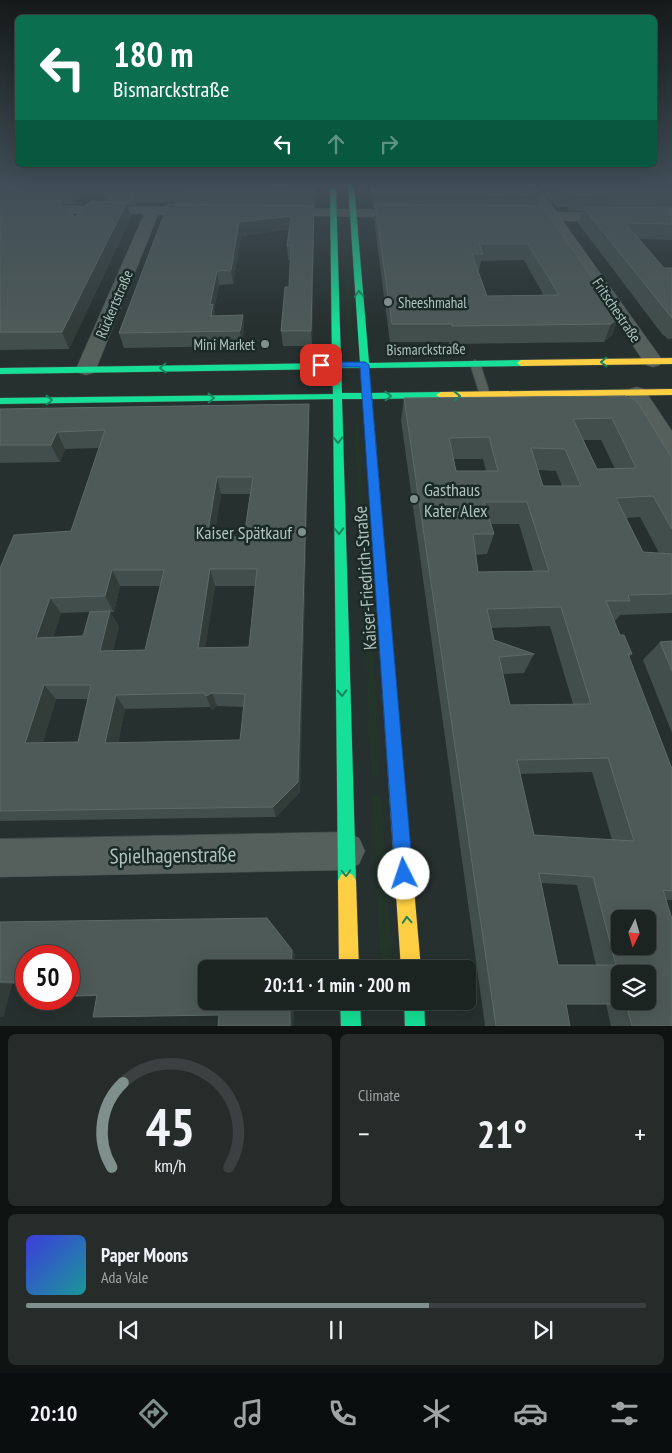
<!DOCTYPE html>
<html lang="en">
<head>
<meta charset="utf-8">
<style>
	:root { --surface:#1c2422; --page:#252c2a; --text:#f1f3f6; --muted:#a0a4a5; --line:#3a4140; --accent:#7f8f8c }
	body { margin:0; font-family:"PT Sans Narrow",sans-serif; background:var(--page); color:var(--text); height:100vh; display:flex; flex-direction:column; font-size:19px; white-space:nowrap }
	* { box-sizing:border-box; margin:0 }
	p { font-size:16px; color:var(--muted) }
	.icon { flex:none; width:28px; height:28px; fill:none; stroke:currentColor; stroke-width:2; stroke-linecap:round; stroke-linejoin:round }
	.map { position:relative; height:1026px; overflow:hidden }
	.panel { display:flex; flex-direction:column; gap:8px; padding:8px; background:#0f1413; flex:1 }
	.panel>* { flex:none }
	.guide { position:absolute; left:15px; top:15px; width:642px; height:152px; border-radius:8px; box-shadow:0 5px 20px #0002,0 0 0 1px var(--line); background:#0b6e4f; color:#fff; overflow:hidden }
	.needle { width:32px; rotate:185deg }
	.fabs { position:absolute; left:611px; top:910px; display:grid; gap:10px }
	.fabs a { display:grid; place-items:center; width:45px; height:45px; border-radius:8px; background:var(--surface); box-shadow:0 5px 20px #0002,0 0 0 1px var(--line); font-size:25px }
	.speed { position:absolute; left:15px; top:945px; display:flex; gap:10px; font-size:25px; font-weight:700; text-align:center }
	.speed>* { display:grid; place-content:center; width:65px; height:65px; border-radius:50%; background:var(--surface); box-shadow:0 5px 20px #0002,0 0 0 1px var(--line); line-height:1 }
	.speed .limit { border:8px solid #d22; background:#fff; color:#111 }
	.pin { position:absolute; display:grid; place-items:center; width:42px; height:42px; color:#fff; margin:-21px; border-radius:10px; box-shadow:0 2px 8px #0006 }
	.me { position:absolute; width:55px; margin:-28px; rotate:356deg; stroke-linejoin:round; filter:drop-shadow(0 0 4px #0008) }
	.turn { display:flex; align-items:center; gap:18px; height:105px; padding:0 15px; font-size:22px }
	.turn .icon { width:65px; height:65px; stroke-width:2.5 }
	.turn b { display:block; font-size:35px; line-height:42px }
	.lanes { display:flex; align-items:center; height:48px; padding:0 15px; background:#0003; justify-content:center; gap:25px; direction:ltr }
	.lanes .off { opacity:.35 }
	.big { font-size:38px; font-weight:800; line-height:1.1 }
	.panel .card { flex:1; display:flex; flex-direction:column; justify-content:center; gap:8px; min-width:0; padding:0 18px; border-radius:8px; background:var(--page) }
	.panel .dial { align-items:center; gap:0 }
	.dial svg { height:130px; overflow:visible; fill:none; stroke:var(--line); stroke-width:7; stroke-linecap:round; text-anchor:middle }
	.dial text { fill:var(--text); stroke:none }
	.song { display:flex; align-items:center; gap:15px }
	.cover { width:60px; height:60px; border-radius:8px; background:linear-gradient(135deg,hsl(240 70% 55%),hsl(180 70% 35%)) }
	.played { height:5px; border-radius:2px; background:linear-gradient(90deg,var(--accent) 65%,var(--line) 65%) }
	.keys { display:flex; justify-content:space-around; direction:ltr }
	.heat { display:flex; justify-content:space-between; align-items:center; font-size:28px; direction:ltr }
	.panel .tiles { flex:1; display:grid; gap:8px; grid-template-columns:1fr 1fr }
	.card:last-child { grid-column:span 2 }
	.trip { position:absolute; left:198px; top:960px; width:278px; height:50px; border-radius:8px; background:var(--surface); box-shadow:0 5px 20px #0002,0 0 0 1px var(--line); font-weight:800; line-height:50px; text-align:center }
	.menu { display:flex; height:80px; justify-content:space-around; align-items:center; background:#0b0e0e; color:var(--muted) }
	.menu .icon { width:35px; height:35px }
	.menu .active { color:var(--accent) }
	.menu b { font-size:22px; color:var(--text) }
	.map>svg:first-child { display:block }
	.green { fill:#24352a }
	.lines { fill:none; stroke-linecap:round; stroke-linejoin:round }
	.lane-casing { stroke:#434d4b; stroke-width:2 }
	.street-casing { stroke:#434d4b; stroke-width:1 }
	.fast-casing { stroke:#434d4b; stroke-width:1 }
	.slow-casing { stroke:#434d4b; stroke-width:1 }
	.lane { fill:#555f5c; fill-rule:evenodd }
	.street { fill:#555f5c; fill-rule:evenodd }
	.fast { fill:#16e098; fill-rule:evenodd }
	.slow { fill:#ffcf43; fill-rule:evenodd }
	.wall { fill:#424e4b; fill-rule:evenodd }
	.shaded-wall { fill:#323d3a }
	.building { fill:#4e5a57; stroke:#5d6a67; fill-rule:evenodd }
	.oneway { stroke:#18855f }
	.route { fill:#1a73e8; stroke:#114b97 }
	.poi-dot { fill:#7f8f8c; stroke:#1b2a26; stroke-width:2 }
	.labels { text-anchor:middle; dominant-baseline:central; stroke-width:5; stroke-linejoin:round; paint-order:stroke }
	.far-poi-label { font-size:15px; fill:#afc2be; stroke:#1b2a26; text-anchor:start }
	.far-street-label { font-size:15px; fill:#afc2be; stroke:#1b2a26 }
	.poi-label { font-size:18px; fill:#afc2be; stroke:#1b2a26; text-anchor:start }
	.street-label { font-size:18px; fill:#afc2be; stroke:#1b2a26 }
	.near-street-label { font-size:21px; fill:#afc2be; stroke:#1b2a26 }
</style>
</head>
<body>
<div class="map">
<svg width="672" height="1026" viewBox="0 0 672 1026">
	<rect width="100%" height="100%" fill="#26302e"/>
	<g class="green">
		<path d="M 343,225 L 346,225 L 354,342 L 351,343 L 348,342 Z"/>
		<path d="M 354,425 L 359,425 L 380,775 L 372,775 Z"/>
		<path d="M 372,796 L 381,796 L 392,969 L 381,969 Z"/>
	</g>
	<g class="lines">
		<defs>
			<path id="lane" d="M 475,360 L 480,363 L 490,395 L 489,397 L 485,398 L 480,395 L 470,363 Z"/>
			<g id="street">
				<path d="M 525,185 L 537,185 L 557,212 L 672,214 L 672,222 L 563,221 L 663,361 L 660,365 L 653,367 L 646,365 L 549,221 L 510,219 L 508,216 L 510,213 L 543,212 Z"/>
				<path d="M 0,205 L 200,207 L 207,211 L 200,215 L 158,215 L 96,369 L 93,373 L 86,375 L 79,373 L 76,369 L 144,214 L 0,213 Z"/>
				<path d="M 280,208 L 410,210 L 417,214 L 410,218 L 275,215 L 273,212 L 275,209 Z"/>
				<path d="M 637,387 L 644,389 L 672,431 L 672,457 L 664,454 L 627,393 L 630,389 Z"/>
				<path d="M 346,832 L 359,838 L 365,851 L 359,864 L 346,870 L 0,877 L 0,839 Z"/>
			</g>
			<g id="fast">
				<path d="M 348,185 L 354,185 L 369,363 L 521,360 L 525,363 L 521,366 L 369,368 L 371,393 L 441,392 L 446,395 L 441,398 L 372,399 L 404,774 L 402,780 L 396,782 L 390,780 L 388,774 L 363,399 L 342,399 L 356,881 L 353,887 L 347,890 L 341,887 L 338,881 L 333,399 L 0,404 L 0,398 L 333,394 L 332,369 L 0,374 L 0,368 L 332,363 L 330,189 L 333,187 L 336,189 L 341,363 L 360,363 ZM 341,368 L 361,368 L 362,393 L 342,393 Z"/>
				<path d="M 340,1001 L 360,1001 L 361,1026 L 341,1026 Z"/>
				<path d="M 404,1001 L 424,1001 L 425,1026 L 405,1026 Z"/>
			</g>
			<g id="slow">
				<path d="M 672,358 L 672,364 L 521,366 L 517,363 L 521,360 Z"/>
				<path d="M 672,389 L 672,395 L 441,398 L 436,395 L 441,392 Z"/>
				<path d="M 396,766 L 402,768 L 404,774 L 421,969 L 401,969 L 388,774 L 390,768 Z"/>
				<path d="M 347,872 L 353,875 L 356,881 L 359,969 L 339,969 L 338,881 L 341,875 Z"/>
			</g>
		</defs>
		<use href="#lane" class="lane-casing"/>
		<use href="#street" class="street-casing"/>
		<use href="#fast" class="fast-casing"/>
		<use href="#slow" class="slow-casing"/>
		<use href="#lane" class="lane"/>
		<use href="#street" class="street"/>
		<use href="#fast" class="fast"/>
		<use href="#slow" class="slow"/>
	</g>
	<g class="wall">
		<path d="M 0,185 L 90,185 L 74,204 L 61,204 L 62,205 L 75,217 L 106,201 L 103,189 L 107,185 L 316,185 L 315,207 L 314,207 L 312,346 L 283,346 L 281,331 L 289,287 L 290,260 L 288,260 L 287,246 L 289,229 L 241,236 L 233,284 L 219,285 L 214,309 L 215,316 L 243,315 L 244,330 L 242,346 L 124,348 L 119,333 L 175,204 L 174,202 L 137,202 L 136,205 L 127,205 L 131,217 L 69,349 L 0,350 Z"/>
		<path d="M 369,185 L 536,185 L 541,191 L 537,206 L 619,317 L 612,335 L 604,342 L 449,344 L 449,342 L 390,342 L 374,220 L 375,208 L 373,208 ZM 524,260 L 544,296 L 487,296 L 478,271 L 479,271 L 481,261 Z"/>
		<path d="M 538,185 L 672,185 L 672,240 L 639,239 L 664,268 L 672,268 L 672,339 L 668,339 L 662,334 L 578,223 L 582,211 L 568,210 L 566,207 L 556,207 Z"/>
		<path d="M 625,396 L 672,458 L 672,613 L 620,615 L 616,620 L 614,620 L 620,635 L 632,654 L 629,657 L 672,769 L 672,900 L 666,900 L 672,1026 L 611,1026 L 606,1004 L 566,1004 L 570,1026 L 485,1026 L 401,420 L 404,398 ZM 583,440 L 601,440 L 615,469 L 597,469 ZM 454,459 L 483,459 L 486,471 L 456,471 ZM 538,470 L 556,471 L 562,486 L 543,486 ZM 640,517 L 659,553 L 643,552 L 626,518 ZM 491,524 L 519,524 L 533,571 L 478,572 L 476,555 L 487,554 L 494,534 ZM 550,626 L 573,704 L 510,705 L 503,674 L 524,673 L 534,654 L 494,640 L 491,628 ZM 592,772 L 612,840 L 534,835 L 520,774 ZM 541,883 L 577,885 L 596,965 L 558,965 Z"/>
		<path d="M 0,409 L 309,422 L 300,792 L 276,817 L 0,821 L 0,568 L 71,531 L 99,448 L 65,449 L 60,462 L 0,463 ZM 221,494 L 250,494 L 244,537 L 214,537 ZM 120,586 L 160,586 L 145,650 L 113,650 L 119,627 L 110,612 L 114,612 ZM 215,586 L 255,586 L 249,647 L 205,647 ZM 89,612 L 83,636 L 53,637 L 61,613 ZM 56,699 L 88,699 L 78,742 L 43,742 ZM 217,706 L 244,707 L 240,740 L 118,743 L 125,709 L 210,707 L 212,710 Z"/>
		<path d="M 672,641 L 672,733 L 643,660 L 660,642 Z"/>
		<path d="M 0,922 L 295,954 L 294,969 L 206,969 L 294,1001 L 293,1026 L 218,1026 L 219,1015 L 97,996 L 69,997 L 69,956 L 26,956 L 26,984 L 12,984 L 3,1017 L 0,1017 Z"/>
	</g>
	<g class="shaded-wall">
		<path d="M 74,185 L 90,185 L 74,204 L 70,189 Z"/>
		<path d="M 315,185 L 316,185 L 315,207 L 314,192 Z"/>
		<path d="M 134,187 L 137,202 L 136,205 L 132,189 Z"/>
		<path d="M 127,202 L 131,217 L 69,349 L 62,332 Z"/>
		<path d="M 314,206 L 314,219 L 312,346 L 311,331 Z"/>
		<path d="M 291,216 L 292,229 L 241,236 L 233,284 L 231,270 L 239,222 Z"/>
		<path d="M 217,271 L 219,285 L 214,309 L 216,319 L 214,330 L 210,305 Z"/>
		<path d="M 243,315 L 244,330 L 242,346 L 240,331 Z"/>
		<path d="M 619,317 L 612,335 L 604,342 L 611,324 Z"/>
		<path d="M 309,404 L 309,422 L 300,792 L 276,817 L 273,807 Z"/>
		<path d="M 57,432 L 65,449 L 60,462 L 51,445 Z"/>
		<path d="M 217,477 L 221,494 L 211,554 L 207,537 Z"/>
		<path d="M 210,569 L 215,586 L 203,662 L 198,648 Z"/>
		<path d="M 112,570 L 120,586 L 114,612 L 105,596 Z"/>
		<path d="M 50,598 L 61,613 L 48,653 L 36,638 Z"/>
		<path d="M 110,611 L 119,627 L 110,665 L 100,651 Z"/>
		<path d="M 44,685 L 56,699 L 39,755 L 25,743 Z"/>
		<path d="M 212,693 L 217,706 L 212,710 L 206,696 Z"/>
		<path d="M 116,695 L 125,709 L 115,756 L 105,743 Z"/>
		<path d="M 292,950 L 295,954 L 294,969 L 291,969 Z"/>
		<path d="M 0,983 L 12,984 L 3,1017 L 0,1017 Z"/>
		<path d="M 290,1001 L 294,1001 L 293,1026 L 290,1026 Z"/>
	</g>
	<g class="building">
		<path d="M 0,185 L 74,185 L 70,189 L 0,188 Z"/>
		<path d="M 107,185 L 315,185 L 314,192 L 172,190 L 173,187 L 134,187 L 132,189 L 103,189 Z"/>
		<path d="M 372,185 L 536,185 L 541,191 L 532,191 L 534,195 L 373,193 Z"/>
		<path d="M 554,185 L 672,185 L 672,197 L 573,195 L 570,192 L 560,192 Z"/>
		<path d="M 0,200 L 60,201 L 58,203 L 75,217 L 91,201 L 127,202 L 62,332 L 0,332 Z"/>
		<path d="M 168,204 L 314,206 L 311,331 L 281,331 L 285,287 L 289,287 L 291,246 L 287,246 L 291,216 L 239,222 L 231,270 L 217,271 L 210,305 L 213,304 L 211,316 L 243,315 L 240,331 L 119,333 Z"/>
		<path d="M 375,204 L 542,206 L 593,279 L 595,279 L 619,317 L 611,324 L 452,326 L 452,324 L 392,324 ZM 479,244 L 528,244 L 559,295 L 487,296 L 472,254 L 483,254 Z"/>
		<path d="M 583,207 L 672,208 L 672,224 L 625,223 L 664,268 L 672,268 L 672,318 Z"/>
		<path d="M 625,396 L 636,400 L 672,458 L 672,529 L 653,496 L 616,498 L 643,552 L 672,554 L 672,594 L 628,595 L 630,601 L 606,601 L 620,635 L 624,635 L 632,654 L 628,654 L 672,769 L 672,891 L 663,890 L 672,919 L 672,1026 L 632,1026 L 626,1004 L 566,1004 L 570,1026 L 496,1026 L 404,398 ZM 612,418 L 636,468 L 597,469 L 573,419 ZM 489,437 L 498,471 L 456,471 L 449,438 ZM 531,448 L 565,449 L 581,486 L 543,486 ZM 484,502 L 527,502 L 549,571 L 478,572 L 473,534 L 494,534 ZM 561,607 L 591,704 L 510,705 L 499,657 L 534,654 L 494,640 L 487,609 ZM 608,758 L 634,841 L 534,835 L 517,760 ZM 539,873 L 593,877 L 616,965 L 558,965 ZM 620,919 L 648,919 L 648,946 L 620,946 ZM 620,974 L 648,974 L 648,1001 L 620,1001 Z"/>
		<path d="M 309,404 L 298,782 L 273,807 L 0,811 L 0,568 L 14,535 L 71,531 L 105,430 L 57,432 L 51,445 L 0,445 L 0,409 ZM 217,477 L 253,477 L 244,537 L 207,537 ZM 210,569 L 257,569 L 249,647 L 198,648 ZM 112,570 L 164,570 L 145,650 L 100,651 L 110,611 L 90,612 L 83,636 L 36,638 L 50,598 L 105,596 ZM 44,685 L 91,685 L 78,742 L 25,743 ZM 204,693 L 206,696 L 212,693 L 245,694 L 240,740 L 105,743 L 116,695 Z"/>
		<path d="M 672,641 L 672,671 L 660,642 Z"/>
		<path d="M 267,918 L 292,950 L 291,969 L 206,969 L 206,1001 L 290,1001 L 290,1026 L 218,1026 L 219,1015 L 93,1017 L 97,995 L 69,996 L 69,956 L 26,956 L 26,982 L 0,982 L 0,922 Z"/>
	</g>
	<defs><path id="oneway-chevron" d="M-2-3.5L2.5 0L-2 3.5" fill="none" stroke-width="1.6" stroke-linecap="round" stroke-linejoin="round" transform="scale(1.25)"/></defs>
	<g class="oneway">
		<use href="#oneway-chevron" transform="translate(359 294) rotate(-94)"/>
		<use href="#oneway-chevron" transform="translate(604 362) rotate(179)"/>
		<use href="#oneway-chevron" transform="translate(163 368) rotate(179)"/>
		<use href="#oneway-chevron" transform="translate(388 396) rotate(-1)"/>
		<use href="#oneway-chevron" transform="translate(457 396) rotate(-1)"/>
		<use href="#oneway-chevron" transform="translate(211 398) rotate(-1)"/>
		<use href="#oneway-chevron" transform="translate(49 400) rotate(-1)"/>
		<use href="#oneway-chevron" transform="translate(338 440) rotate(89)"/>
		<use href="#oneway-chevron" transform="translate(339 531) rotate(89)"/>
		<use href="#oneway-chevron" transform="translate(342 693) rotate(89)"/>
		<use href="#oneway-chevron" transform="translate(346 873) rotate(88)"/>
		<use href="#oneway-chevron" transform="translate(407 920) rotate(-94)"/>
	</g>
	<linearGradient id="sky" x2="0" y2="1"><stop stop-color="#151a19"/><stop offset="0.56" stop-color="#414e57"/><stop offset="1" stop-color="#414e57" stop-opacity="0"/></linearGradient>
	<rect width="672" height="328" fill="url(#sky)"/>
	<path class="route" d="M 321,362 L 365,362 L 369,365 L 413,874 L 410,880 L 404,883 L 398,880 L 395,874 L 360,367 L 318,367 L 317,365 Z"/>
	<g class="poi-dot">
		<circle cx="388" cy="302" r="5"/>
		<circle cx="265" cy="344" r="5"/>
		<circle cx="414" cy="499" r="5"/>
		<circle cx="302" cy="532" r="5"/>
	</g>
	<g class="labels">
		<g class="far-poi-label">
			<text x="398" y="302">Sheeshmahal</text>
			<text x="255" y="344" text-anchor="end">Mini Market</text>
		</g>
		<g class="far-street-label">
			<text transform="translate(114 304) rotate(-67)">Rückertstraße</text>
			<text transform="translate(617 310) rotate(56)">Fritschestraße</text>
			<text transform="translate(426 349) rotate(-1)">Bismarckstraße</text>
		</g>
		<g class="poi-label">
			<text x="424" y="489">Gasthaus<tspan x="424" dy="21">Kater Alex</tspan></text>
			<text x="292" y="532" text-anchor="end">Kaiser Spätkauf</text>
		</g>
		<g class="street-label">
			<text transform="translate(365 578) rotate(-94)">Kaiser-Friedrich-Straße</text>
		</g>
		<g class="near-street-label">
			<text transform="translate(173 855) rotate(-1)">Spielhagenstraße</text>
		</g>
	</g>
</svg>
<div class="fabs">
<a><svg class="needle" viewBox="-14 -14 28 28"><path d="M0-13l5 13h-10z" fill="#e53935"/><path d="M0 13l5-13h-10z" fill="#a0a4a5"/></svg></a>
<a><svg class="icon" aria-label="layers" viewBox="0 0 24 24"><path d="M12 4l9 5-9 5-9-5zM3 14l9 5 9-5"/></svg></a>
</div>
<div class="speed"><div class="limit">50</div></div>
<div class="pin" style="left:321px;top:365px;background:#d93025"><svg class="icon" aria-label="arrive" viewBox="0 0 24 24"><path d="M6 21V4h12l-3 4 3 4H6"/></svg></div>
<svg class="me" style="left:404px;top:874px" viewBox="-20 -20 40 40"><circle r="19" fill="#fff"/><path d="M0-13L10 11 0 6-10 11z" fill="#1a73e8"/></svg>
<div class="trip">20:11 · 1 min · 200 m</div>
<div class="guide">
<div class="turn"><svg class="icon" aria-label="left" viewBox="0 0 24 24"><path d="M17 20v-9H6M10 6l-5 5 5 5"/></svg><div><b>180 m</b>Bismarckstraße</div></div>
<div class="lanes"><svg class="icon" aria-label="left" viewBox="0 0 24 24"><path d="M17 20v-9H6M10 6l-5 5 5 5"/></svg><svg class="icon off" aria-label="ahead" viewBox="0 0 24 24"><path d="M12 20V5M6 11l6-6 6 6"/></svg><svg class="icon off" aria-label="right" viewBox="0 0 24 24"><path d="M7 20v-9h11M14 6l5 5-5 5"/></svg></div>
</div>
</div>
<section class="panel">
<div class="tiles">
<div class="card dial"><svg viewBox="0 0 100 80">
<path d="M14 69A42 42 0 1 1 86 69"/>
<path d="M14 69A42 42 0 0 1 21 17" stroke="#7f8f8c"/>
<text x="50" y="56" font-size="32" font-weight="700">45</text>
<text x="50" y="72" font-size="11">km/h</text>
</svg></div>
<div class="card"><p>Climate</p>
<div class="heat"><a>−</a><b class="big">21°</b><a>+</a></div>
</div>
<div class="card">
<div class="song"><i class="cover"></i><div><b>Paper Moons</b><p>Ada Vale</p></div></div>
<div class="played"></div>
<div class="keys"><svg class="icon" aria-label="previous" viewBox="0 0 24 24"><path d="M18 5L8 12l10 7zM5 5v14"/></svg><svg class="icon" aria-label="pause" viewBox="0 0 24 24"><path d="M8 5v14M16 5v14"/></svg><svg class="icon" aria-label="next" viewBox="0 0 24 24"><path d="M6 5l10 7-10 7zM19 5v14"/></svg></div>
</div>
</div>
</section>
<nav class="menu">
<b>20:10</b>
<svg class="icon active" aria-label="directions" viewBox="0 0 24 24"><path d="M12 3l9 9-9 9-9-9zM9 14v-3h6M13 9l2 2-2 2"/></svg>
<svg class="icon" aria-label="music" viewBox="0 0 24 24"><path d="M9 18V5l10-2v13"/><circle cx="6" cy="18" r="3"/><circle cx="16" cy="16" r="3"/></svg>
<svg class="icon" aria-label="phone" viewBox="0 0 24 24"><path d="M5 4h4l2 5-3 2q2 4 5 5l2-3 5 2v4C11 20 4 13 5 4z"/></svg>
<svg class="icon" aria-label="climate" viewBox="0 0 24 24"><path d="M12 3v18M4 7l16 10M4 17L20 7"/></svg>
<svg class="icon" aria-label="car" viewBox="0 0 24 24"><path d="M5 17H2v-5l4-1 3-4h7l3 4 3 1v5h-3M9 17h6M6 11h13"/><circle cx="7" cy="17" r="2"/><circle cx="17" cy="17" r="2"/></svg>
<svg class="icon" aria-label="filters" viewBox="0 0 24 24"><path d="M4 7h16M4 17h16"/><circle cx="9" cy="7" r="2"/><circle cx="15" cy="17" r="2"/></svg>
</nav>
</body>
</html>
